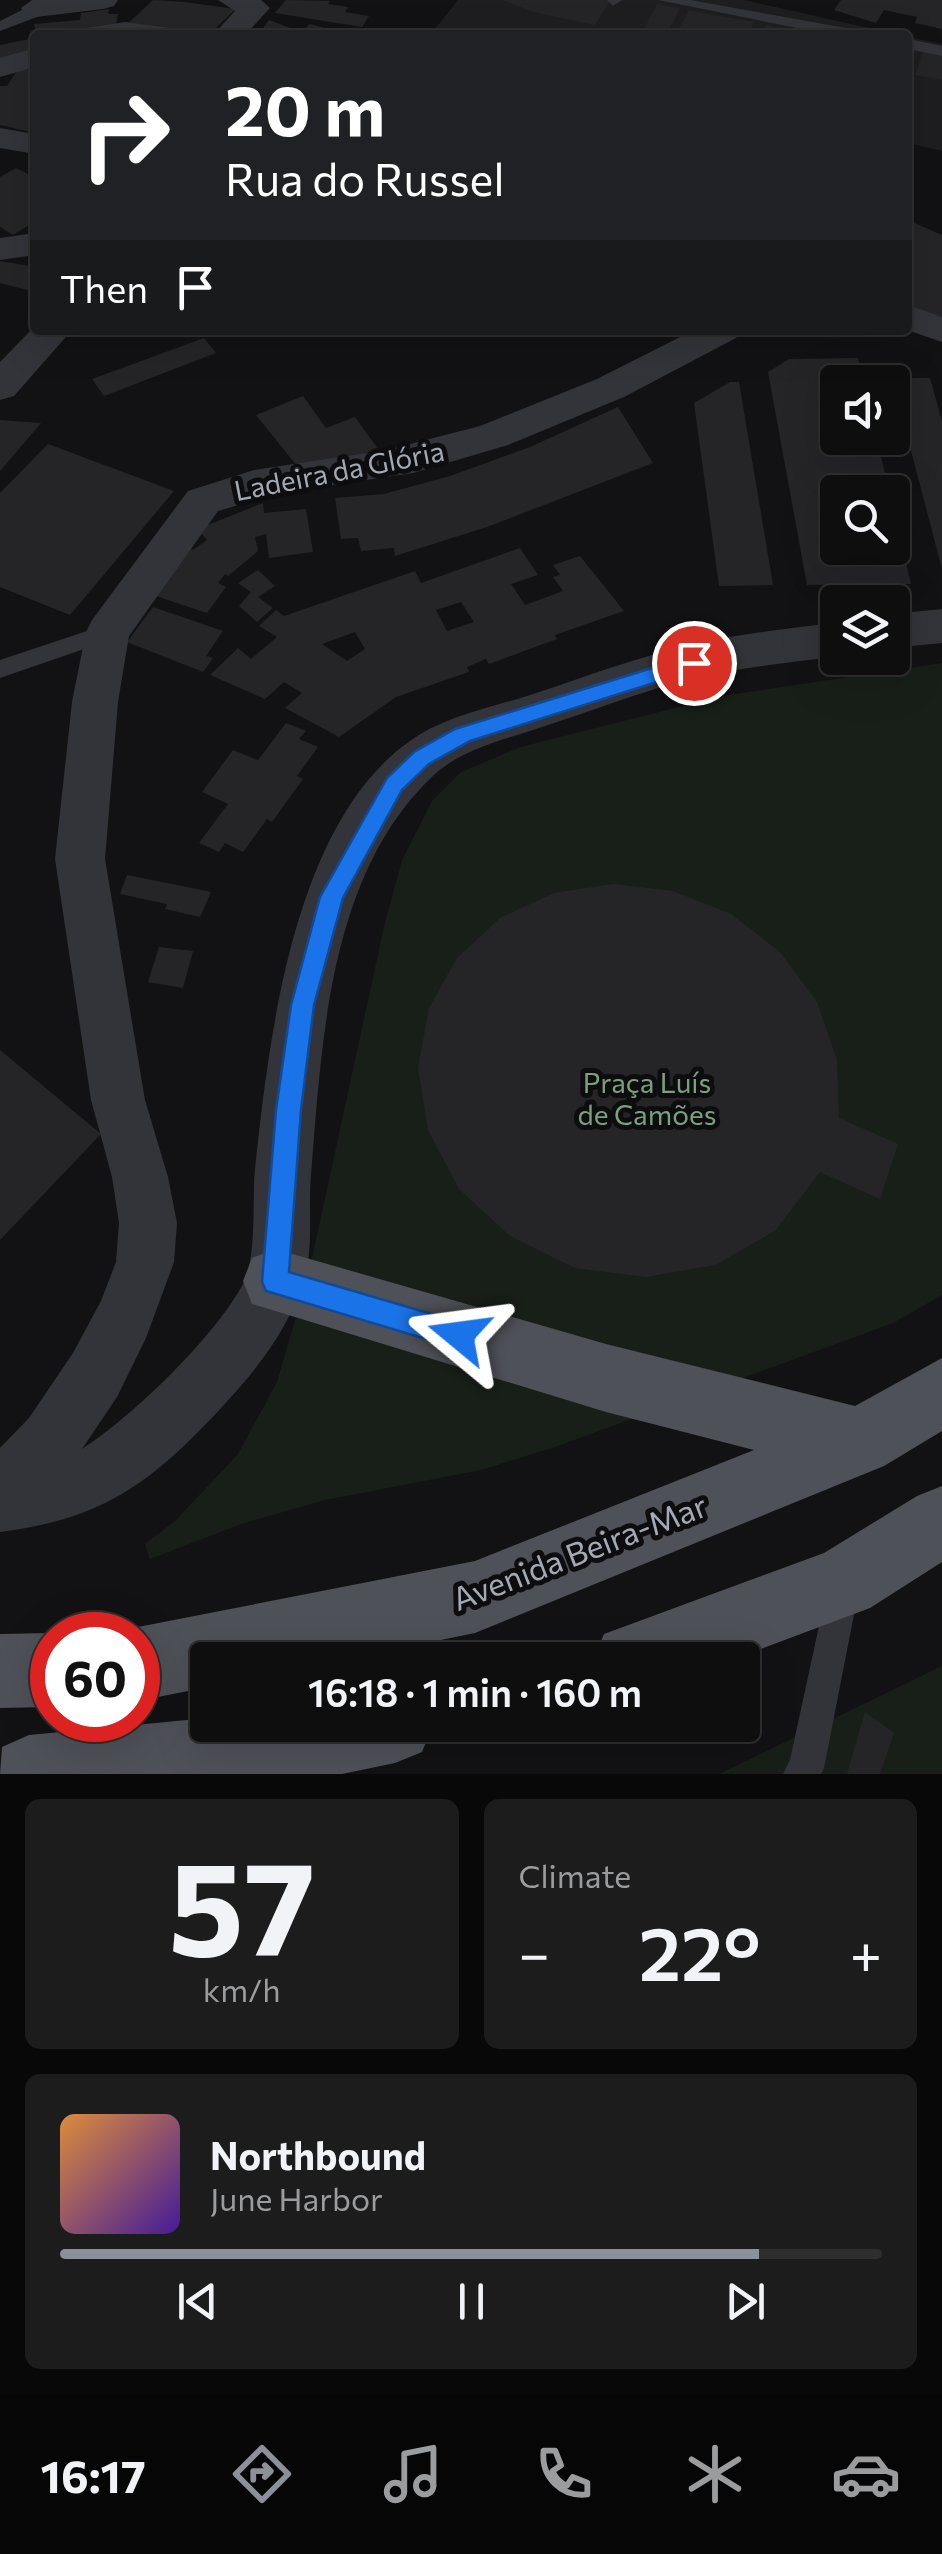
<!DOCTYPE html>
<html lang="en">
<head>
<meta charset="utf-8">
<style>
	:root { --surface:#0e0e0f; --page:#1c1c1d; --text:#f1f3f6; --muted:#9b9c9e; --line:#2e2e2f; --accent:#8c9099 }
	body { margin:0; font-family:Commissioner,sans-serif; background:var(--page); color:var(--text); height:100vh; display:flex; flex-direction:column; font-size:38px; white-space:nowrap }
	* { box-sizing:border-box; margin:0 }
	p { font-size:32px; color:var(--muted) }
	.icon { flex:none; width:55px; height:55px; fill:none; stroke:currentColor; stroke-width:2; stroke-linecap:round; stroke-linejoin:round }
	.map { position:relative; height:1774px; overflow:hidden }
	.drawer { display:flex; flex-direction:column; gap:25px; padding:25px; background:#080808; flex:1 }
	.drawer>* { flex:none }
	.top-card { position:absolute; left:30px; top:30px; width:882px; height:305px; border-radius:10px; box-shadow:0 10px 40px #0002,0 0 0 2px var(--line); background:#202124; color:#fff; overflow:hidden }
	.controls { position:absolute; left:820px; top:365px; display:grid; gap:20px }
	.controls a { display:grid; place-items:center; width:90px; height:90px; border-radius:10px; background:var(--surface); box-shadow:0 10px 40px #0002,0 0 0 2px var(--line); font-size:50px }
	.speed { position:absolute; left:30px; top:1612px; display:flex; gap:20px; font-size:50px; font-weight:700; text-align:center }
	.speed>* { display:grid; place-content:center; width:130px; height:130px; border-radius:50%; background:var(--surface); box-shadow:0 10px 40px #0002,0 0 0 2px var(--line); line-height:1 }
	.speed .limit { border:15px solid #d22; background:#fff; color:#111 }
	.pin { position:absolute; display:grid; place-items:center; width:85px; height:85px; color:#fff; margin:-42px; border:5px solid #fff; border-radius:50%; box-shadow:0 2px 10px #0007 }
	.me { position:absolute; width:110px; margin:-55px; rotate:286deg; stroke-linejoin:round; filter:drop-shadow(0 0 8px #0008) }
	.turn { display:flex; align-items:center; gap:35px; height:210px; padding:0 30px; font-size:45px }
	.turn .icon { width:130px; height:130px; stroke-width:2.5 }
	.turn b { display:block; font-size:70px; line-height:85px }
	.then { display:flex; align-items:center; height:95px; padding:0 30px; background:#0003; gap:20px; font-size:38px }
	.big { font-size:75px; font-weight:600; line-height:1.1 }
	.drawer .card { flex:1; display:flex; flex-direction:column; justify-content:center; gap:15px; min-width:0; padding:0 35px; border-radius:15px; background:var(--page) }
	.drawer .dial { align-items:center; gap:0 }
	.dial b { font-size:130px; line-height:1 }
	.song { display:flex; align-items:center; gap:30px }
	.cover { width:120px; height:120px; border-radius:15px; background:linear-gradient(135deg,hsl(30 70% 55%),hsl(260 70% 35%)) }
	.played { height:10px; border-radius:5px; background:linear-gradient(90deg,var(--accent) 85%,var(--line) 85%) }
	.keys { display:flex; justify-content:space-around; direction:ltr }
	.heat { display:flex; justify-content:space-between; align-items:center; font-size:55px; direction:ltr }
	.drawer .tiles { flex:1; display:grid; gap:25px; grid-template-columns:1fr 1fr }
	.card:last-child { grid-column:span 2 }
	.trip { position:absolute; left:190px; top:1642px; width:570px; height:100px; border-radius:10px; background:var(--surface); box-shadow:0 10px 40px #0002,0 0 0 2px var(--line); font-weight:600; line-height:100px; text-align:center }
	.menu { display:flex; height:160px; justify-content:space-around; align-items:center; background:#060606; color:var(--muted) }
	.menu .icon { width:70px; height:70px }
	.menu .active { color:var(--accent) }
	.menu b { font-size:45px; color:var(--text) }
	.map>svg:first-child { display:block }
	.built { fill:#1e1e21 }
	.green { fill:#181f19 }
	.building { fill:#252528; fill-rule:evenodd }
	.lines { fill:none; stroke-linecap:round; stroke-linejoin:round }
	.service { fill:#333439; fill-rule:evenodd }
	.minor { fill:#333439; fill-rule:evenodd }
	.primary { fill:#4f5158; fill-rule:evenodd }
	.route { fill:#1a73e8; stroke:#114b97; stroke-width:2.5 }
	.labels { text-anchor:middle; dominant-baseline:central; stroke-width:10; stroke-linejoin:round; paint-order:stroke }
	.street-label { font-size:28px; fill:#a3a9b5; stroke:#0d0d0f }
	.park-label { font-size:28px; fill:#7aa17c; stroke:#0d0d0f }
	.near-street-label { font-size:32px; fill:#a3a9b5; stroke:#0d0d0f }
</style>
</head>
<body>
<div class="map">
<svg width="942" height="1774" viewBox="0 0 942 1774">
	<rect width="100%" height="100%" fill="#121214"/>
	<g class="built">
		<path d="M 458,0 L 744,0 L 900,35 L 430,35 Z"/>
		<path d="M 908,37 L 942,44 L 942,151 L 908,143 Z"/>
	</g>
	<g class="green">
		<path d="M 942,663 L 942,1295 L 893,1323 L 555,1447 L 481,1470 L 325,1500 L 244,1523 L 150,1559 L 145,1544 L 175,1521 L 238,1454 L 277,1382 L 309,1272 L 384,927 L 402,860 L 432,801 L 461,772 L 521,747 L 722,696 Z"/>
		<path d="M 942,1666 L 942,1774 L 719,1774 Z"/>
	</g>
	<g class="building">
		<path d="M 153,0 L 184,2 L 236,9 L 208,35 L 121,30 Z"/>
		<path d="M 286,0 L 330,1 L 328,4 L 348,7 L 345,12 L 369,16 L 362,27 L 275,13 Z"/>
		<path d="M 502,0 L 611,0 L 595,25 L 533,12 Z"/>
		<path d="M 841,0 L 942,0 L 942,29 L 915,23 L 917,17 L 884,10 L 876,23 L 834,10 Z"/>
		<path d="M 657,4 L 680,8 L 668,32 L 658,30 L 655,35 L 641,35 Z"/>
		<path d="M 109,9 L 108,14 L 118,14 L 115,29 L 84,35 L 37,35 L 34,24 L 80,20 L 81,13 Z"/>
		<path d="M 689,10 L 720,16 L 754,22 L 748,35 L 700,35 L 679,29 Z"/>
		<path d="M 269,20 L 301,32 L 310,24 L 324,28 L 319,35 L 273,35 L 261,31 Z"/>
		<path d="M 766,25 L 815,33 L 815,35 L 761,35 Z"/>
		<path d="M 35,38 L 35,49 L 0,66 L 0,45 Z"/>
		<path d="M 924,50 L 942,54 L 942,80 L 915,75 Z"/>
		<path d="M 18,69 L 35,70 L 35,133 L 0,125 L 0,86 L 7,86 Z"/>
		<path d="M 16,168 L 35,178 L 35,221 L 13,235 L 0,227 L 0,177 Z"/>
		<path d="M 910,221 L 942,235 L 942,323 L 908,307 Z"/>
		<path d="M 0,261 L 35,267 L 35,292 L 0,283 Z"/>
		<path d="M 204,338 L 216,353 L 104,396 L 92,379 Z"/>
		<path d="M 858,358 L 863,382 L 838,382 L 838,438 L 876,438 L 890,492 L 838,492 L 838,548 L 892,548 L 894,511 L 911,584 L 807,585 L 768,372 L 789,359 Z"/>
		<path d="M 892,378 L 930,378 L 942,421 L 942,569 Z"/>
		<path d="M 730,382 L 739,382 L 773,585 L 719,586 L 694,403 Z"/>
		<path d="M 303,396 L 326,428 L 355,417 L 378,449 L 305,476 L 256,415 Z"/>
		<path d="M 618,407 L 653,463 L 487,527 L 395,556 L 394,548 L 361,551 L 358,538 L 341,539 L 335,498 L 384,494 L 450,476 L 530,447 Z"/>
		<path d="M 0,420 L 41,423 L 0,471 Z"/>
		<path d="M 48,444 L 174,491 L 70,615 L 0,587 L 0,493 Z"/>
		<path d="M 263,503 L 264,513 L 306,509 L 313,552 L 269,558 L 266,534 L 255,537 L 258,551 L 228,576 L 225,574 L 218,583 L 226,587 L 207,613 L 153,595 L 188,547 L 193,550 L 207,540 L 198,529 Z"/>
		<path d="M 520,548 L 538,575 L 511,584 L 525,605 L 563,591 L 553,577 L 560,575 L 553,565 L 580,556 L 624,611 L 555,635 L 557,639 L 489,664 L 486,659 L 467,667 L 469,672 L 396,697 L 339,737 L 285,708 L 302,693 L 284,682 L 265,699 L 210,675 L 238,648 L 251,659 L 277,637 L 259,626 L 276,610 L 284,616 L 415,571 L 421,583 ZM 461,602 L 474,622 L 447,631 L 436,610 ZM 355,632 L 365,649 L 347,661 L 322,644 Z"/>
		<path d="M 258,570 L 275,586 L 258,597 L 273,608 L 257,622 L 239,606 L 251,592 L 238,583 Z"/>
		<path d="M 153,607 L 223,631 L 206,656 L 213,658 L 203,672 L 127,642 Z"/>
		<path d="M 286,723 L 306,731 L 299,739 L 318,747 L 297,776 L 303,779 L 272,822 L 267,819 L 243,852 L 225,843 L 219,852 L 199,843 L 228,804 L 202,792 L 233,750 L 258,760 Z"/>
		<path d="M 127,875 L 187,887 L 211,892 L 200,917 L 165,909 L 167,904 L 120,894 Z"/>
		<path d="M 613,884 L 673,891 L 731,914 L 780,952 L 817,1002 L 837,1060 L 839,1118 L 898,1144 L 880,1199 L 820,1172 L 775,1231 L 715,1265 L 646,1277 L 575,1268 L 510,1236 L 459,1189 L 428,1130 L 418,1068 L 429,1008 L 457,958 L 500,918 L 554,893 Z"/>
		<path d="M 159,947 L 193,951 L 183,988 L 148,982 Z"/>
		<path d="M 0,1050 L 101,1134 L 0,1240 Z"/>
		<path d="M 865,1712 L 894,1733 L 880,1774 L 847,1774 Z"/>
	</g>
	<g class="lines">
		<g class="service">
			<path d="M 607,0 L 622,0 L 613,6 Z"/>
			<path d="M 658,0 L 690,0 L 857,30 L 865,35 L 832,35 Z"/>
			<path d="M 36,3 L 44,8 L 37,17 L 0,31 L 0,21 Z"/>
			<path d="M 908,39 L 942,46 L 942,56 L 908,49 Z"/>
			<path d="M 108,624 L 119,632 L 116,638 L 0,678 L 0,660 Z"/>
			<path d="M 843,1573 L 855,1577 L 859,1589 L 824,1768 L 821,1774 L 783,1774 L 790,1760 L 827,1589 L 831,1577 Z"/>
		</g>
		<g class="minor">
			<path d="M 32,0 L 118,0 L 114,6 L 103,9 L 36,17 L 25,14 L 21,8 Z"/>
			<path d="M 218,0 L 261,0 L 270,8 L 245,35 L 213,35 L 235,11 Z"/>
			<path d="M 125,22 L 169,28 L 173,35 L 83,35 L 87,28 Z"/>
			<path d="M 35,48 L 35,67 L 0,77 L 0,58 Z"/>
			<path d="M 0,128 L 35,134 L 35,154 L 0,148 Z"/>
			<path d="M 35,233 L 35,255 L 0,260 L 0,238 Z"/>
			<path d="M 908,305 L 942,317 L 942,342 L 907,330 Z"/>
			<path d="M 35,326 L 35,330 L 72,330 L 14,396 L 0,400 L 0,362 Z"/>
			<path d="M 694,330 L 742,330 L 736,338 L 624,397 L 508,445 L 413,473 L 280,493 L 218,511 L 129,636 L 118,702 L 105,859 L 145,1100 L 168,1177 L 177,1223 L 174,1262 L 146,1338 L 117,1397 L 82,1449 C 132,1417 217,1335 244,1282 C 257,1255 252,1200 255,1169 C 269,1038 293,823 410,741 C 445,716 490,708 530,695 C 585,677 639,656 696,644 C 742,633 790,629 838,622 L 838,656 C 790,663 742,667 696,678 C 644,690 595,710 545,726 C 508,739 465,747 435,774 C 329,872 322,1040 311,1175 C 308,1209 314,1247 304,1280 C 285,1341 240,1389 197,1433 C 136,1495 86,1521 0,1532 L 0,1448 L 29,1418 L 73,1353 L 101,1301 L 116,1262 L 119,1223 L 112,1177 L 91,1100 L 55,859 L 72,702 L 86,632 L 92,620 L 188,491 L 254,470 L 387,450 L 480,426 L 597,379 Z"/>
			<path d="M 942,609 L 942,643 L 892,648 L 892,614 Z"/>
		</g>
		<g class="primary">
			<path d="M 275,1249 L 606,1344 L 855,1406 L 942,1358 L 942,1431 L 884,1466 L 475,1633 L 343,1660 L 208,1660 L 208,1687 L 138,1701 L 138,1635 L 118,1635 L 138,1627 L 475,1561 L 754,1450 L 606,1412 L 252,1304 L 243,1281 L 252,1258 Z"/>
			<path d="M 942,1486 L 942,1562 L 870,1608 L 731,1660 L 593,1660 L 604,1634 L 824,1553 L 917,1496 Z"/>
			<path d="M 52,1633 L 58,1635 L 52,1635 L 52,1707 L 0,1708 L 0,1634 Z"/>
			<path d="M 208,1718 L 208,1725 L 433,1725 L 422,1752 L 395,1763 L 342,1774 L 0,1774 L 2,1747 L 29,1735 Z"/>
		</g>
	</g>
	<path class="route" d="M 694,655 L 704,663 L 701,668 L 470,741 L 429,764 L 402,790 L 343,898 L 314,1005 L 301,1110 L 289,1272 L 459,1322 L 469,1326 L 473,1335 L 469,1345 L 459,1349 L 266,1291 L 262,1282 L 276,1110 L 291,1005 L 320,897 L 387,778 L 414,752 L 455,729 Z"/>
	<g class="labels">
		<g class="street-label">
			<text transform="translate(339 470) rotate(-11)">Ladeira da Glória</text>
		</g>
		<g class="park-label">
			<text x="647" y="1082">Praça Luís<tspan x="647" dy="32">de Camões</tspan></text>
		</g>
		<g class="near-street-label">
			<text transform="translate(579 1551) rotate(-21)">Avenida Beira-Mar</text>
		</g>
	</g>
</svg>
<div class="controls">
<a><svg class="icon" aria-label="sound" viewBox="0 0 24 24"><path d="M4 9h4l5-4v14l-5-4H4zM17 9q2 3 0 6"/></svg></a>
<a><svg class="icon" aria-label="search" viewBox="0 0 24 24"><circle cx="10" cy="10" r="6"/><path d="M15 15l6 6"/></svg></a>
<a><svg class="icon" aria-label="layers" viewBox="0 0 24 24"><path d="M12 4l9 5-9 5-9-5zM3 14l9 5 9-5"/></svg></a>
</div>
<div class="speed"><div class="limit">60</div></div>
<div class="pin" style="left:694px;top:663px;background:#d93025"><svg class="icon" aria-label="arrive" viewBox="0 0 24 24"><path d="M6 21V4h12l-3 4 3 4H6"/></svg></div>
<svg class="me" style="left:459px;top:1335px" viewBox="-20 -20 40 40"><path d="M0-17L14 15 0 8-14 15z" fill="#1a73e8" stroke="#fff" stroke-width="4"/></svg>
<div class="trip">16:18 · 1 min · 160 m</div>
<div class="top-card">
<div class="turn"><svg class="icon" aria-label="right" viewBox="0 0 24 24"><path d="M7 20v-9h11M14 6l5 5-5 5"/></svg><div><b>20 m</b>Rua do Russel</div></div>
<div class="then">Then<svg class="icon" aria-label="arrive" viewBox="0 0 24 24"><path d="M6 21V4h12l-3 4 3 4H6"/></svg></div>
</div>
</div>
<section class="drawer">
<div class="tiles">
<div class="card dial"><b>57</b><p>km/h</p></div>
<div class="card"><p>Climate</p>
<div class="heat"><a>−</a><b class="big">22°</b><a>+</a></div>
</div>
<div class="card">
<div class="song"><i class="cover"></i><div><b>Northbound</b><p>June Harbor</p></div></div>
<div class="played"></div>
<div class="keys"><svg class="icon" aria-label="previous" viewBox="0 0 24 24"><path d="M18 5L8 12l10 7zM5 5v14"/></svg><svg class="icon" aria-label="pause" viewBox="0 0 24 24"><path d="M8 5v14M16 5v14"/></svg><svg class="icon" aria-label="next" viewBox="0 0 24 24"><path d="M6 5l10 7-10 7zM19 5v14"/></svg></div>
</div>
</div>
</section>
<nav class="menu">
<b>16:17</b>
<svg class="icon active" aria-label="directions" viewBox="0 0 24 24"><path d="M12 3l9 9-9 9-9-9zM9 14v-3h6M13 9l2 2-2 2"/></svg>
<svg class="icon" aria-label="music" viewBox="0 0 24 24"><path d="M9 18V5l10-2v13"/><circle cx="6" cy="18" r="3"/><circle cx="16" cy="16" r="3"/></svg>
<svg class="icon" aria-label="phone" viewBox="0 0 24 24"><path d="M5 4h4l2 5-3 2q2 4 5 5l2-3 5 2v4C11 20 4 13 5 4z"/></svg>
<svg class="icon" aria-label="climate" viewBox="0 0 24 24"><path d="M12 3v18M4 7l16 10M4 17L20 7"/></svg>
<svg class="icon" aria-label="car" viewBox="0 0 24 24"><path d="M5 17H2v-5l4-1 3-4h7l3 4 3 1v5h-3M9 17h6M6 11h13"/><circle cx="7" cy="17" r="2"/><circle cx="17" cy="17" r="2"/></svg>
</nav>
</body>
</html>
